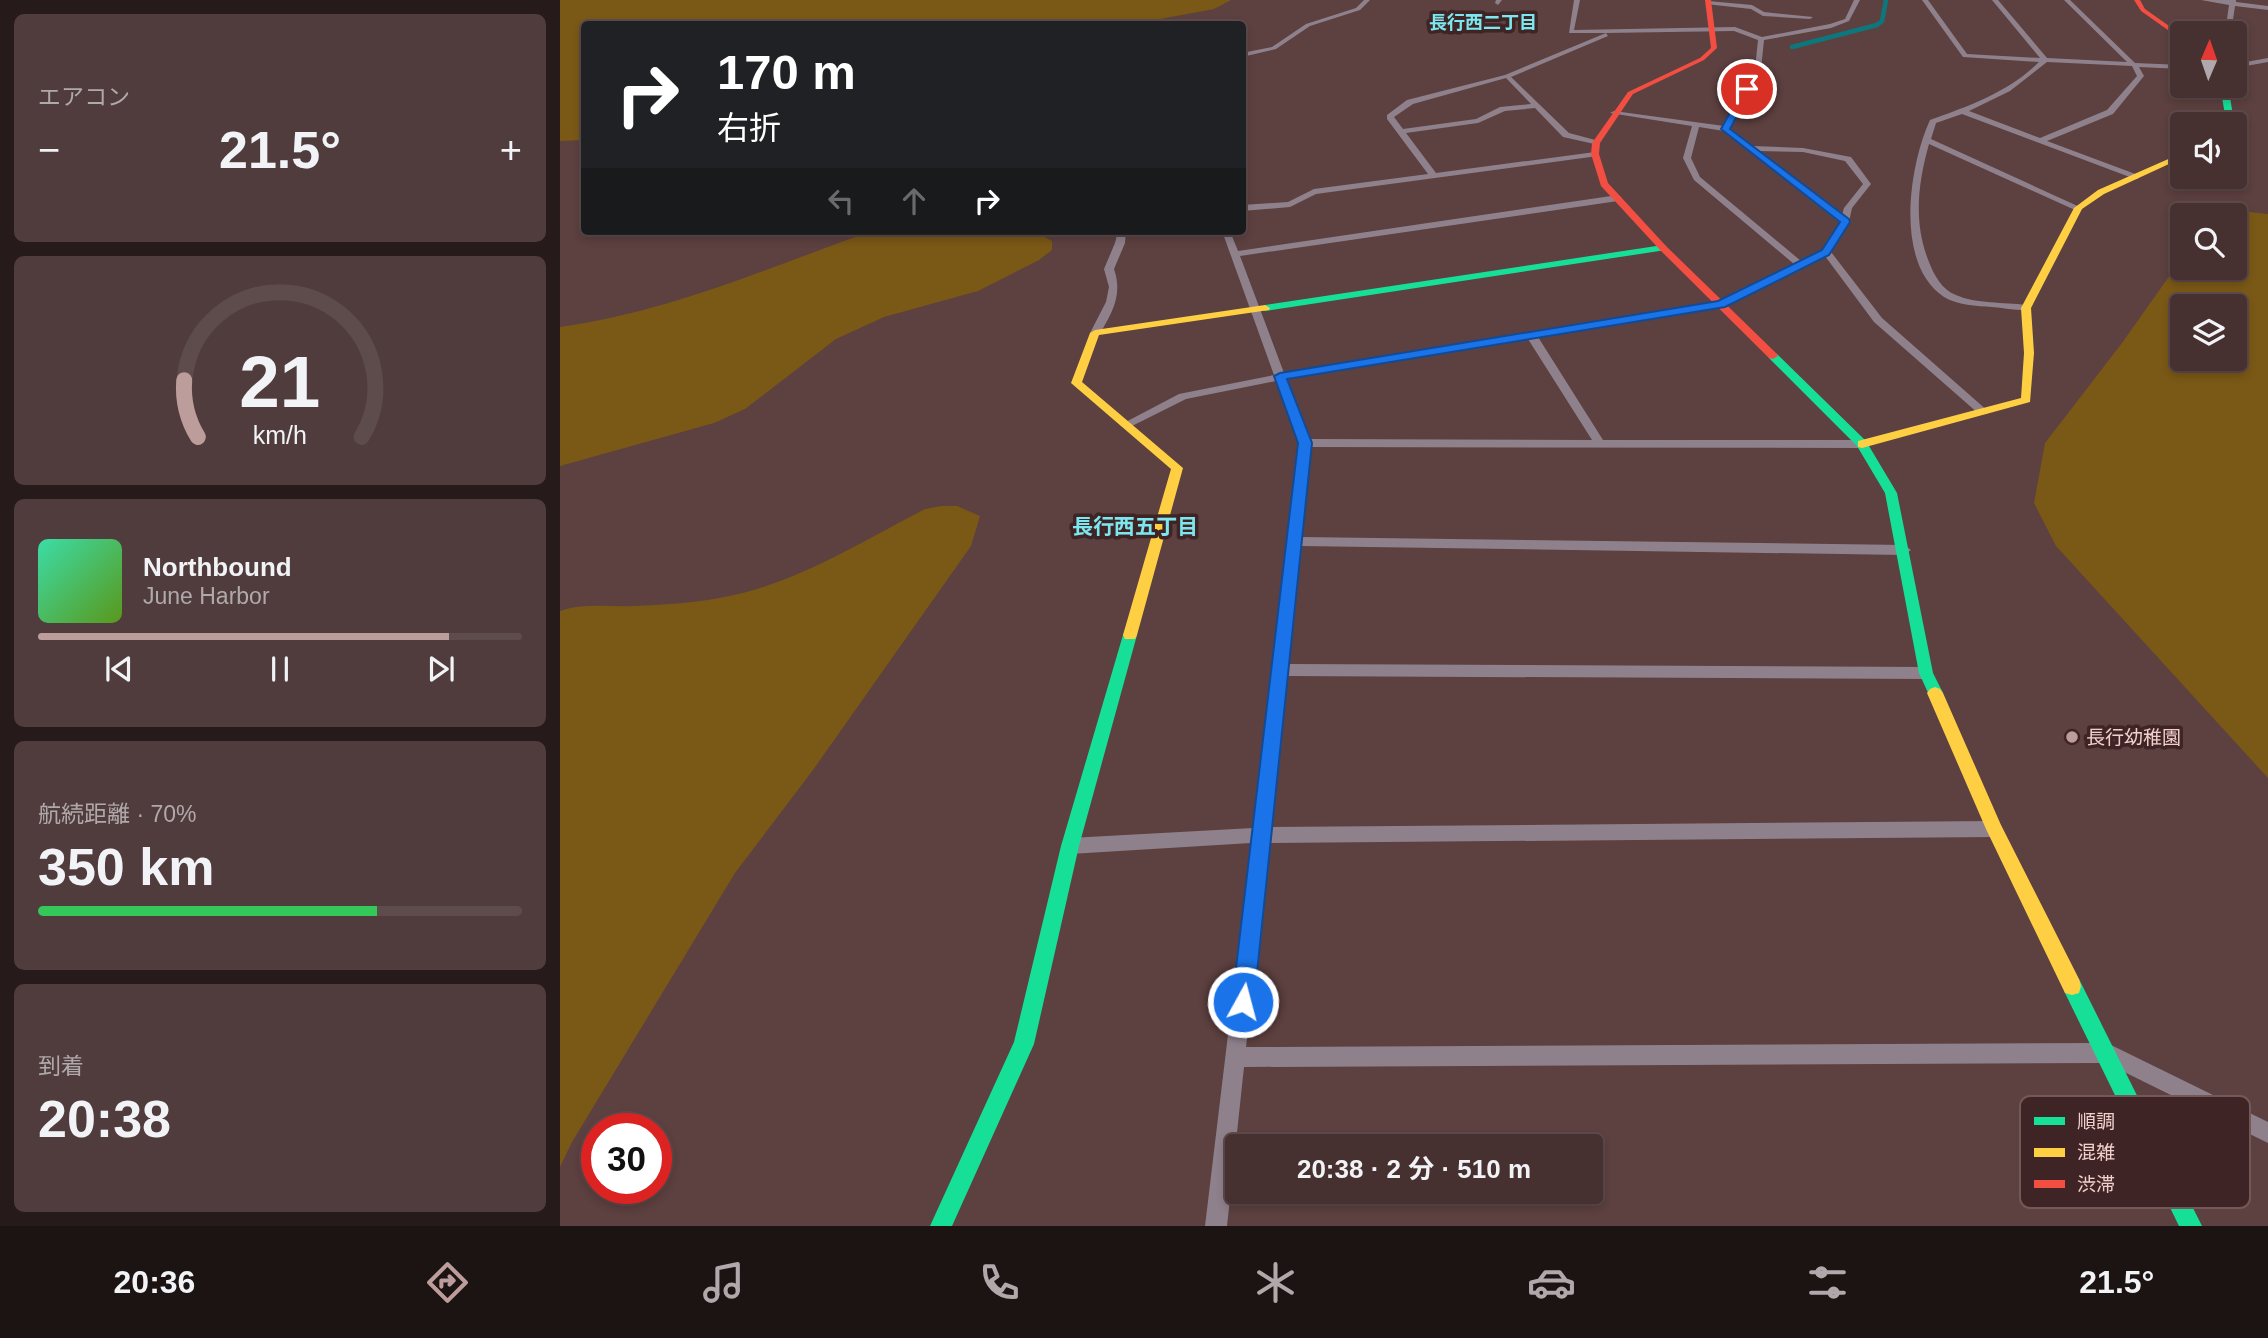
<!DOCTYPE html>
<html lang="ja">
<head>
<meta charset="utf-8">
<style>
	:root { --surface:#463030; --page:#503c3c; --text:#f1f3f6; --muted:#b0a9ab; --line:#5e4b4c; --accent:#bd9d9c }
	body { margin:0; font-family:Helvetica,"Noto Sans JP",sans-serif; background:var(--page); color:var(--text); height:100vh; display:flex; flex-direction:column; font-size:26px; white-space:nowrap }
	* { box-sizing:border-box; margin:0 }
	p { font-size:23px; color:var(--muted) }
	.icon { flex:none; width:38px; height:38px; fill:none; stroke:currentColor; stroke-width:2; stroke-linecap:round; stroke-linejoin:round }
	.map { position:relative; flex:1; overflow:hidden }
	.sheet { display:flex; flex-direction:column; gap:14px; padding:14px; background:#261a1a; width:560px }
	.sheet>* { flex:none }
	.guide { position:absolute; left:21px; top:21px; width:665px; height:214px; border-radius:7px; box-shadow:0 4px 10px #0003,0 0 0 2px var(--line); background:#202124; color:#fff; overflow:hidden }
	.needle { width:46px; rotate:2deg }
	.tools { position:absolute; left:1610px; top:21px; display:grid; gap:14px }
	.tools a { display:grid; place-items:center; width:77px; height:77px; border-radius:7px; background:var(--surface); box-shadow:0 4px 10px #0003,0 0 0 2px var(--line); font-size:35px }
	.speed { position:absolute; left:21px; top:1113px; display:flex; gap:14px; font-size:35px; font-weight:700; text-align:center }
	.speed>* { display:grid; place-content:center; width:91px; height:91px; border-radius:50%; background:var(--surface); box-shadow:0 4px 10px #0003,0 0 0 2px var(--line); line-height:1 }
	.speed .limit { border:10px solid #d22; background:#fff; color:#111 }
	.pin { position:absolute; display:grid; place-items:center; width:60px; height:60px; color:#fff; margin:-30px; border:4px solid #fff; border-radius:50%; box-shadow:0 2px 7px #0007 }
	.me { position:absolute; width:77px; margin:-38px; rotate:7deg; stroke-linejoin:round; filter:drop-shadow(0 0 5px #0008) }
	.turn { display:flex; align-items:center; gap:24px; height:147px; padding:0 21px; font-size:32px }
	.turn .icon { width:91px; height:91px; stroke-width:2.5 }
	.turn b { display:block; font-size:49px; line-height:60px }
	.lanes { display:flex; align-items:center; height:66px; padding:0 21px; background:#0003; justify-content:center; gap:35px; direction:ltr }
	.lanes .off { opacity:.35 }
	.big { font-size:52px; font-weight:700; line-height:1.1 }
	.sheet .widget { flex:1; display:flex; flex-direction:column; justify-content:center; gap:10px; min-width:0; padding:0 24px; border-radius:10px; background:var(--page) }
	.sheet .dial { align-items:center; gap:0 }
	.dial svg { height:182px; overflow:visible; fill:none; stroke:var(--line); stroke-width:7; stroke-linecap:round; text-anchor:middle }
	.dial text { fill:var(--text); stroke:none }
	.song { display:flex; align-items:center; gap:21px }
	.cover { width:84px; height:84px; border-radius:10px; background:linear-gradient(135deg,hsl(160 70% 55%),hsl(90 70% 35%)) }
	.played { height:7px; border-radius:4px; background:linear-gradient(90deg,var(--accent) 85%,var(--line) 85%) }
	.keys { display:flex; justify-content:space-around; direction:ltr }
	.heat { display:flex; justify-content:space-between; align-items:center; font-size:38px; direction:ltr }
	.charge { height:10px; border-radius:5px; background:linear-gradient(90deg,#34c759 70%,var(--line) 0) }
	.trip { position:absolute; left:665px; top:1134px; width:378px; height:70px; border-radius:7px; background:var(--surface); box-shadow:0 4px 10px #0003,0 0 0 2px var(--line); font-weight:700; line-height:70px; text-align:center }
	.dock { display:flex; height:112px; justify-content:space-around; align-items:center; background:#1c1313; color:var(--muted) }
	.dock .icon { width:49px; height:49px }
	.dock .current { color:var(--accent) }
	.dock b { font-size:32px; color:var(--text) }
	main { display:flex; flex:1; min-height:0 }
	.map>svg:first-child { display:block }
	.green { fill:#7a5816; fill-rule:evenodd }
	.lines { fill:none; stroke-linecap:round; stroke-linejoin:round }
	.stream { stroke:#0c787e; stroke-width:4.5 }
	.street { fill:#8f818c; fill-rule:evenodd }
	.fast { fill:#16e098; fill-rule:evenodd }
	.slow { fill:#ffcf43; fill-rule:evenodd }
	.jam { fill:#f24e42; fill-rule:evenodd }
	.route { fill:#1a73e8; stroke:#114b97; stroke-width:2 }
	.poi-dot { fill:#bd9d9c; stroke:#3e2424; stroke-width:2.5 }
	.labels { text-anchor:middle; dominant-baseline:central; stroke-width:7; stroke-linejoin:round; paint-order:stroke }
	.far-neighbourhood-label { font-size:18px; font-weight:bold; fill:#7ce7ef; stroke:#3e2424 }
	.poi-label { font-size:19px; fill:#f1cfcd; stroke:#3e2424; text-anchor:start }
	.neighbourhood-label { font-size:21px; font-weight:bold; fill:#7ce7ef; stroke:#3e2424 }
	.key { fill:#3e2424; stroke:#745757; stroke-width:2 }
	.key-label { font-size:19px; fill:#f1cfcd }
</style>
</head>
<body>
<main>
<section class="sheet">
<div class="widget"><p>エアコン</p>
<div class="heat"><a>−</a><b class="big">21.5°</b><a>+</a></div>
</div>
<div class="widget dial"><svg viewBox="0 0 100 80">
<path d="M14 69A42 42 0 1 1 86 69"/>
<path d="M14 69A42 42 0 0 1 8 44" stroke="#bd9d9c"/>
<text x="50" y="56" font-size="32" font-weight="700">21</text>
<text x="50" y="72" font-size="11">km/h</text>
</svg></div>
<div class="widget">
<div class="song"><i class="cover"></i><div><b>Northbound</b><p>June Harbor</p></div></div>
<div class="played"></div>
<div class="keys"><svg class="icon" aria-label="previous" viewBox="0 0 24 24"><path d="M18 5L8 12l10 7zM5 5v14"/></svg><svg class="icon" aria-label="pause" viewBox="0 0 24 24"><path d="M8 5v14M16 5v14"/></svg><svg class="icon" aria-label="next" viewBox="0 0 24 24"><path d="M6 5l10 7-10 7zM19 5v14"/></svg></div>
</div>
<div class="widget"><p>航続距離 · 70%</p><b class="big">350 km</b><div class="charge"></div></div>
<div class="widget"><p>到着</p><b class="big">20:38</b></div>
</section>
<div class="map">
<svg width="1708" height="1226" viewBox="0 0 1708 1226">
	<rect width="100%" height="100%" fill="#5d4040"/>
	<g class="green">
		<path d="M 0,0 L 671,0 L 654,9 L 573,24 L 24,24 L 24,140 L 0,141 Z"/>
		<path d="M 1662,209 L 1708,214 L 1708,778 L 1496,546 L 1474,503 L 1485,443 L 1562,343 L 1622,258 L 1622,268 L 1675,268 L 1675,215 L 1652,215 ZM 1675,306 L 1675,359 L 1622,359 L 1622,306 Z"/>
		<path d="M 322,231 L 473,231 L 492,241 L 492,250 L 479,260 L 418,291 L 324,317 L 276,339 L 185,409 L 154,423 L 0,466 L 0,327 C 102,313 199,272 295,237 Z"/>
		<path d="M 381,506 L 397,506 L 420,516 L 411,546 L 253,770 L 175,873 L 12,1142 L 0,1167 L 0,611 C 23,603 50,607 74,606 C 102,605 132,603 159,598 C 232,586 299,543 365,509 Z"/>
	</g>
	<g class="lines">
		<path class="stream" d="M 1232,47 L 1317,25 L 1322,21 L 1326,0"/>
		<g class="street">
			<path d="M 804,0 L 810,0 L 800,10 L 750,26 L 716,49 L 682,57 L 682,53 L 712,47 L 746,24 L 796,8 Z"/>
			<path d="M 936,0 L 942,0 L 938,5 L 935,3 Z"/>
			<path d="M 1014,0 L 1020,0 L 1014,30 L 1175,27 L 1202,37 L 1270,24 L 1285,19 L 1294,0 L 1300,0 L 1289,21 L 1271,28 L 1204,40 L 1201,69 L 1170,128 L 1192,146 L 1243,148 L 1291,157 L 1311,184 L 1292,208 L 1289,222 L 1271,252 L 1322,318 L 1429,412 L 1427,414 L 1419,414 L 1314,322 L 1265,256 L 1164,306 L 978,337 L 1043,440 L 1302,440 L 1308,444 L 1302,448 L 750,447 L 741,537 L 1344,545 L 1351,550 L 1344,555 L 740,546 L 727,664 L 1366,667 L 1371,669 L 1373,673 L 1371,677 L 1366,679 L 726,676 L 710,827 L 1434,821 L 1440,824 L 1442,829 L 1440,834 L 1434,837 L 708,843 L 686,1047 L 1547,1043 L 1708,1122 L 1708,1143 L 1546,1063 L 684,1067 L 667,1226 L 645,1226 L 691,843 L 510,854 L 504,851 L 501,846 L 504,841 L 510,838 L 693,828 L 739,443 L 716,381 L 626,399 L 566,429 L 560,425 L 619,394 L 714,375 L 662,231 L 670,231 L 678,251 L 1058,195 L 1062,198 L 1058,201 L 680,256 L 724,373 L 1158,301 L 1234,264 L 1134,180 L 1123,158 L 1132,126 L 1050,113 L 1054,111 L 1164,126 L 1195,69 L 1198,40 L 1174,31 L 1046,33 L 1048,36 L 951,77 L 1009,133 L 1039,141 L 1039,145 L 1003,137 L 975,108 L 945,111 L 918,123 L 846,133 L 876,173 L 1035,152 L 1039,154 L 1038,156 L 756,194 L 730,207 L 682,211 L 682,205 L 728,202 L 754,189 L 868,174 L 827,119 L 827,115 L 847,100 L 945,75 L 1046,33 L 1009,33 ZM 946,78 L 971,104 L 940,107 L 916,119 L 843,129 L 834,117 L 853,104 ZM 1139,127 L 1164,131 L 1280,223 L 1263,250 L 1241,261 L 1140,177 L 1131,158 ZM 1199,151 L 1243,152 L 1285,161 L 1303,184 L 1284,208 L 1282,215 ZM 968,339 L 1032,440 L 749,439 L 727,379 Z"/>
			<path d="M 1362,0 L 1368,0 L 1407,54 L 1480,58 L 1432,0 L 1438,0 L 1487,58 L 1567,62 L 1504,0 L 1510,0 L 1575,63 L 1622,65 L 1622,69 L 1579,67 L 1584,76 L 1553,114 L 1487,141 L 1578,175 L 1578,179 L 1575,179 L 1402,114 L 1376,123 L 1371,139 L 1522,208 L 1515,210 L 1369,144 C 1358,183 1353,223 1369,262 C 1374,275 1382,290 1396,295 C 1416,304 1444,302 1466,305 L 1470,306 L 1470,310 C 1458,311 1444,308 1432,307 C 1417,306 1397,305 1384,297 C 1334,264 1349,166 1370,120 C 1409,106 1449,92 1479,62 L 1403,57 ZM 1487,62 L 1572,66 L 1577,76 L 1547,110 L 1480,138 L 1409,111 L 1450,91 Z"/>
			<path d="M 1641,0 L 1676,0 L 1676,2 L 1708,6 L 1708,10 L 1675,6 L 1671,33 L 1665,33 L 1669,5 Z"/>
			<path d="M 1148,1 L 1192,5 L 1204,12 L 1253,17 L 1250,19 L 1203,16 L 1191,9 L 1146,4 Z"/>
			<path d="M 1708,58 L 1708,62 L 1675,68 L 1675,64 Z"/>
			<path d="M 558,231 L 566,231 L 565,243 L 554,269 C 563,295 552,313 539,335 L 535,336 L 530,333 L 546,302 L 549,287 L 544,269 L 555,243 Z"/>
		</g>
		<g class="fast">
			<path d="M 1656,86 L 1662,86 L 1670,97 L 1674,122 L 1672,124 L 1663,124 L 1666,121 L 1662,97 Z"/>
			<path d="M 1103,245 L 1106,246 L 1106,250 L 705,311 L 700,308 L 705,305 Z"/>
			<path d="M 1213,353 L 1217,354 L 1306,441 L 1337,493 L 1373,673 L 1383,693 L 1380,697 L 1375,699 L 1370,697 L 1359,673 L 1325,493 L 1297,446 L 1209,358 L 1208,356 Z"/>
			<path d="M 570,630 L 575,631 L 577,635 L 519,846 L 474,1044 L 392,1226 L 370,1226 L 454,1042 L 501,846 L 563,635 L 565,631 Z"/>
			<path d="M 1512,977 L 1519,979 L 1642,1226 L 1619,1226 L 1505,993 L 1503,986 L 1505,979 Z"/>
		</g>
		<g class="slow">
			<path d="M 1622,153 L 1622,158 L 1544,194 L 1522,209 L 1471,308 L 1474,353 L 1470,402 L 1302,448 L 1298,447 L 1298,441 L 1461,398 L 1464,353 L 1461,308 L 1514,208 L 1538,190 Z"/>
			<path d="M 705,305 L 710,308 L 709,310 L 539,335 L 522,382 L 623,468 L 577,635 L 575,639 L 565,639 L 563,635 L 611,469 L 511,383 L 530,333 L 535,330 Z"/>
			<path d="M 1375,687 L 1380,689 L 1383,693 L 1441,825 L 1519,979 L 1521,986 L 1519,993 L 1512,995 L 1505,993 L 1426,829 L 1367,693 L 1370,689 Z"/>
		</g>
		<g class="jam">
			<path d="M 1145,0 L 1151,0 L 1157,48 L 1144,60 L 1073,94 L 1040,143 L 1039,154 L 1048,183 L 1106,246 L 1217,354 L 1218,356 L 1213,359 L 1209,358 L 1100,250 L 1041,186 L 1031,154 L 1032,143 L 1068,92 L 1140,58 L 1151,48 Z"/>
			<path d="M 1574,0 L 1580,0 L 1585,9 L 1622,35 L 1622,40 L 1581,11 Z"/>
		</g>
	</g>
	<path class="route" d="M 1187,87 L 1191,89 L 1170,129 L 1289,219 L 1290,222 L 1269,255 L 1165,307 L 727,379 L 752,443 L 694,1002 L 690,1009 L 683,1013 L 675,1009 L 672,1002 L 738,443 L 714,376 L 720,373 L 1158,301 L 1262,250 L 1280,222 L 1161,129 L 1183,89 Z"/>
	<circle class="poi-dot" cx="1512" cy="737" r="7"/>
	<g class="labels">
		<g class="far-neighbourhood-label">
			<text x="923" y="23">長行西二丁目</text>
		</g>
		<g class="poi-label">
			<text x="1526" y="737">長行幼稚園</text>
		</g>
		<g class="neighbourhood-label">
			<text x="575" y="526">長行西五丁目</text>
		</g>
	</g>
	<rect x="1460" y="1096" width="230" height="112" rx="10" class="key"/>
	<rect x="1474" y="1117" width="31" height="8" fill="#16e098"/>
	<rect x="1474" y="1148" width="31" height="9" fill="#ffcf43"/>
	<rect x="1474" y="1180" width="31" height="8" fill="#f24e42"/>
	<g class="key-label">
		<text x="1517" y="1128">順調</text>
		<text x="1517" y="1159">混雑</text>
		<text x="1517" y="1191">渋滞</text>
	</g>
</svg>
<div class="tools">
<a><svg class="needle" viewBox="-14 -14 28 28"><path d="M0-13l5 13h-10z" fill="#e53935"/><path d="M0 13l5-13h-10z" fill="#b0a9ab"/></svg></a>
<a><svg class="icon" aria-label="sound" viewBox="0 0 24 24"><path d="M4 9h4l5-4v14l-5-4H4zM17 9q2 3 0 6"/></svg></a>
<a><svg class="icon" aria-label="search" viewBox="0 0 24 24"><circle cx="10" cy="10" r="6"/><path d="M15 15l6 6"/></svg></a>
<a><svg class="icon" aria-label="layers" viewBox="0 0 24 24"><path d="M12 4l9 5-9 5-9-5zM3 14l9 5 9-5"/></svg></a>
</div>
<div class="speed"><div class="limit">30</div></div>
<div class="pin" style="left:1187px;top:89px;background:#d93025"><svg class="icon" aria-label="arrive" viewBox="0 0 24 24"><path d="M6 21V4h12l-3 4 3 4H6"/></svg></div>
<svg class="me" style="left:683px;top:1002px" viewBox="-20 -20 40 40"><circle r="17" fill="#1a73e8" stroke="#fff" stroke-width="3"/><path d="M0-11L8 9 0 5-8 9z" fill="#fff"/></svg>
<div class="trip">20:38 · 2 分 · 510 m</div>
<div class="guide">
<div class="turn"><svg class="icon" aria-label="right" viewBox="0 0 24 24"><path d="M7 20v-9h11M14 6l5 5-5 5"/></svg><div><b>170 m</b>右折</div></div>
<div class="lanes"><svg class="icon off" aria-label="left" viewBox="0 0 24 24"><path d="M17 20v-9H6M10 6l-5 5 5 5"/></svg><svg class="icon off" aria-label="ahead" viewBox="0 0 24 24"><path d="M12 20V5M6 11l6-6 6 6"/></svg><svg class="icon" aria-label="right" viewBox="0 0 24 24"><path d="M7 20v-9h11M14 6l5 5-5 5"/></svg></div>
</div>
</div>
</main>
<nav class="dock">
<b>20:36</b>
<svg class="icon current" aria-label="directions" viewBox="0 0 24 24"><path d="M12 3l9 9-9 9-9-9zM9 14v-3h6M13 9l2 2-2 2"/></svg>
<svg class="icon" aria-label="music" viewBox="0 0 24 24"><path d="M9 18V5l10-2v13"/><circle cx="6" cy="18" r="3"/><circle cx="16" cy="16" r="3"/></svg>
<svg class="icon" aria-label="phone" viewBox="0 0 24 24"><path d="M5 4h4l2 5-3 2q2 4 5 5l2-3 5 2v4C11 20 4 13 5 4z"/></svg>
<svg class="icon" aria-label="climate" viewBox="0 0 24 24"><path d="M12 3v18M4 7l16 10M4 17L20 7"/></svg>
<svg class="icon" aria-label="car" viewBox="0 0 24 24"><path d="M5 17H2v-5l4-1 3-4h7l3 4 3 1v5h-3M9 17h6M6 11h13"/><circle cx="7" cy="17" r="2"/><circle cx="17" cy="17" r="2"/></svg>
<svg class="icon" aria-label="filters" viewBox="0 0 24 24"><path d="M4 7h16M4 17h16"/><circle cx="9" cy="7" r="2"/><circle cx="15" cy="17" r="2"/></svg>
<b>21.5°</b>
</nav>
</body>
</html>
